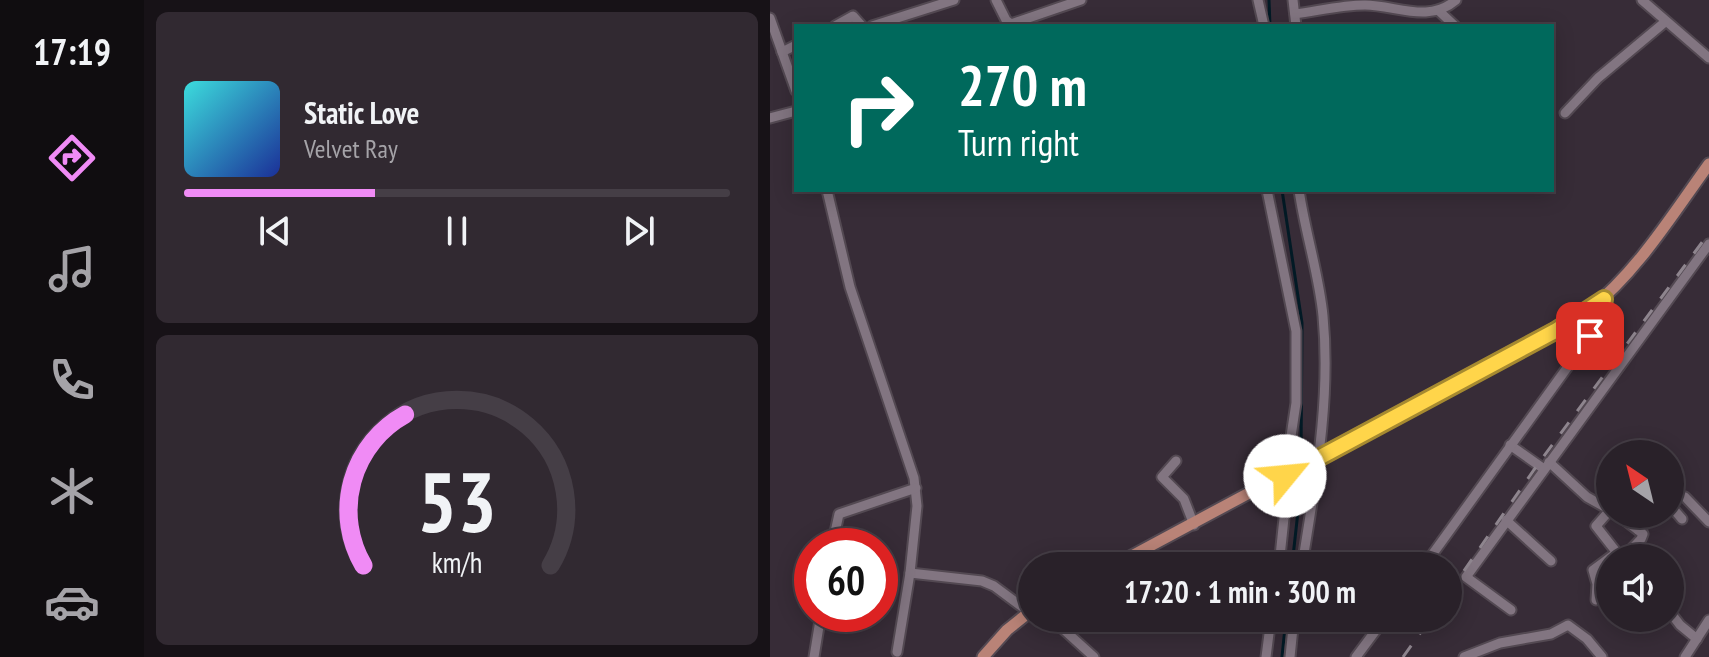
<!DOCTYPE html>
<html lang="en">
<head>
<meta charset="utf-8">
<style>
	:root { --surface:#292129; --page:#312931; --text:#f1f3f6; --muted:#a5a3a8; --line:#453e46; --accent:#f08bf5 }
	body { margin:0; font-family:"PT Sans Narrow",sans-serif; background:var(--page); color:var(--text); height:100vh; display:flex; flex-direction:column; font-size:30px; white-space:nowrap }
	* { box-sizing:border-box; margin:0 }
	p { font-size:26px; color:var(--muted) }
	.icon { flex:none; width:44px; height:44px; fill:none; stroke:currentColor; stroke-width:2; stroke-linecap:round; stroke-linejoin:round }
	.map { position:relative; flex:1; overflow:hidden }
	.details { display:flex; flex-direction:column; gap:12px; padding:12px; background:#171217; width:626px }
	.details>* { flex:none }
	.banner { position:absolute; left:24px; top:24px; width:760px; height:168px; border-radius:0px; box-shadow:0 4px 20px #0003,0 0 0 2px var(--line); background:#00695c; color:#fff; overflow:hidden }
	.needle { width:52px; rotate:325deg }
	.fabs { position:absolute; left:826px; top:440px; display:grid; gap:16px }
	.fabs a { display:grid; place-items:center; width:88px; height:88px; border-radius:50%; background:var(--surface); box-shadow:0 4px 20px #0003,0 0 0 2px var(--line); font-size:40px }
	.speed { position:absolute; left:24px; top:528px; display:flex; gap:16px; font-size:40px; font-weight:700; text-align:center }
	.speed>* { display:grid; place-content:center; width:104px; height:104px; border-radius:50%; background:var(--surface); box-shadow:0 4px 20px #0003,0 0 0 2px var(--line); line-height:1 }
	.speed .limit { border:12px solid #d22; background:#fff; color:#111 }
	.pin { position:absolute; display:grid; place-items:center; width:68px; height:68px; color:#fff; margin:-34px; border-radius:16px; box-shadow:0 4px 12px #0006 }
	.me { position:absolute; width:88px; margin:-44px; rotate:62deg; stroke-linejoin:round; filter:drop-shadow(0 0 6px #0008) }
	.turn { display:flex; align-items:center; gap:28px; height:168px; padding:0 32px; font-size:36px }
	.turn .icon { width:104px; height:104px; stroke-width:2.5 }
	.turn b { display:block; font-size:56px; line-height:68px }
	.details .widget { flex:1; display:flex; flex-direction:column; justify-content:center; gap:12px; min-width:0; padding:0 28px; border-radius:12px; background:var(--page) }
	.details .dial { align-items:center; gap:0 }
	.dial svg { height:208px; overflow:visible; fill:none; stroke:var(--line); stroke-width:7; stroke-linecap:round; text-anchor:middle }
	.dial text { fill:var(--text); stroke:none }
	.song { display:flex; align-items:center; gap:24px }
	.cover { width:96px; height:96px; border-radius:12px; background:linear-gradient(135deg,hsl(180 70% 55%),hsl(230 70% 35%)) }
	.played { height:8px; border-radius:4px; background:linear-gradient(90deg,var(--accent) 35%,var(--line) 35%) }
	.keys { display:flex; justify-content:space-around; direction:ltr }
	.trip { position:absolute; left:248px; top:552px; width:444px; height:80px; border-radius:40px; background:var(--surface); box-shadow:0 4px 20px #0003,0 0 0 2px var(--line); font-weight:600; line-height:80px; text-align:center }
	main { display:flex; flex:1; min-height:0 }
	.tab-bar { display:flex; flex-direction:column; width:144px; justify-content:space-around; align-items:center; background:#100d10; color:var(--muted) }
	.tab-bar .icon { width:56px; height:56px }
	.tab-bar .on { color:var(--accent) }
	.tab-bar b { font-size:36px; color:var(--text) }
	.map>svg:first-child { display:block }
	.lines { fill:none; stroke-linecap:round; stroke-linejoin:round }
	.stream { stroke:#021a25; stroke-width:3 }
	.minor-casing { stroke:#534952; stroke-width:13 }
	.major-casing { stroke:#534952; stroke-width:15 }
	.minor { stroke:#827581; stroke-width:9 }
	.major { stroke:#b98377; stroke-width:11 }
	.rail { stroke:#8e858e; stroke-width:3; stroke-dasharray:14 14; stroke-linecap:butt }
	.route-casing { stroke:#a68a30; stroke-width:20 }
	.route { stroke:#ffd54a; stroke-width:14 }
</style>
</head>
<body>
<main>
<nav class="tab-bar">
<b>17:19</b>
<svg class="icon on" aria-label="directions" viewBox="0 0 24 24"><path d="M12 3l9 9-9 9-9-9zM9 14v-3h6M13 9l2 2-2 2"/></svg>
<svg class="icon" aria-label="music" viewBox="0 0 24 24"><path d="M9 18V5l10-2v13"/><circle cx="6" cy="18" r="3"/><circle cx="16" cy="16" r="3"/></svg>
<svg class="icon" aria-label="phone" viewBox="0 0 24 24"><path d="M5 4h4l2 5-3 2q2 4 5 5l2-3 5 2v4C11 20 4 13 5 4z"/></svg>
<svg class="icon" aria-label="climate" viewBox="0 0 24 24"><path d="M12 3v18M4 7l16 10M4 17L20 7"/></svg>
<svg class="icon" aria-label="car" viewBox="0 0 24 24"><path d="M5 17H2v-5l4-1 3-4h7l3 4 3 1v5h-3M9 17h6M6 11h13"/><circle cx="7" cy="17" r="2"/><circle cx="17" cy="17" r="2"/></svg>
</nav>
<section class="details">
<div class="widget">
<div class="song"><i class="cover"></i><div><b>Static Love</b><p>Velvet Ray</p></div></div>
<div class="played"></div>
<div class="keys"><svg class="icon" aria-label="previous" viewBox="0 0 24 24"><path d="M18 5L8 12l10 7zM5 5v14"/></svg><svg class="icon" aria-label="pause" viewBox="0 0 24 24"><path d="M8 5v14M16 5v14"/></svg><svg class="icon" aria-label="next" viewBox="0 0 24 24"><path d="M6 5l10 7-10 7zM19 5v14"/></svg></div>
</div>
<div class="widget dial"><svg viewBox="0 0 100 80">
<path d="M14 69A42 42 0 1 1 86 69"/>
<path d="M14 69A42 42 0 0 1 30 11" stroke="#f08bf5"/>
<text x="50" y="56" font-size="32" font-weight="700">53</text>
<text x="50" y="72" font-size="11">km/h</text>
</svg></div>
</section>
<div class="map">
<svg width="939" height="657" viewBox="0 0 939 657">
	<rect width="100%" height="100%" fill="#372c37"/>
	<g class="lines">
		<g class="stream">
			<path d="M 499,0 L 500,26"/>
			<path d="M 512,190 L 532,323 L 531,454"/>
			<path d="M 522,566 L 531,484"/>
			<path d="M 512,657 L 516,618"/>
		</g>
		<defs>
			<g id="minor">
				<path d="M 226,0 L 236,20 L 241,24 L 311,0"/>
				<path d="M 488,0 L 494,26"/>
				<path d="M 523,0 L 526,26"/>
				<path d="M 872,0 L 939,58"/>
				<path d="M 669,11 L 685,26"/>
				<path d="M 525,14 C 548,11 572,5 595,5 C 626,5 658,24 686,0"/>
				<path d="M 0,18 L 26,91"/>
				<path d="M 65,26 L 83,16 L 92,26"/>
				<path d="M 102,26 L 184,0"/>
				<path d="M 12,52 L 26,45"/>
				<path d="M 795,113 L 828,78 L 895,22"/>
				<path d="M 0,118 L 26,111"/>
				<path d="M 57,190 L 80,287 L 144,478 L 147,506 L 140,573 L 212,581 L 224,586 L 259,612"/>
				<path d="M 497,190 L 526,331 L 526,403 L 515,476 L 516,499 L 509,566"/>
				<path d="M 529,190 C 535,232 549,274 553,316 C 561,401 545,483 532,566"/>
				<path d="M 740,445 L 774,469"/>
				<path d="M 406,461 L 392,477 L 414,499 L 424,525"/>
				<path d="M 779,462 L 817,497 L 840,510"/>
				<path d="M 900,503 L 908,496 L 915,497 L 939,522"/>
				<path d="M 900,505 L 912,519"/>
				<path d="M 840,510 L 826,526 L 851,558"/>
				<path d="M 847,514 L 873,534 L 871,539 L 853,558"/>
				<path d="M 736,520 L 781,561"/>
				<path d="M 868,530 L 886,514"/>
				<path d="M 62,546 L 69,514 L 146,488"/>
				<path d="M 654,566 L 820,336 L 832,312 L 834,299"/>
				<path d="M 826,600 L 827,584 L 823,570 L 846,553"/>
				<path d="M 741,610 L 696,577 L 939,244"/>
				<path d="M 900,612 L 910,625 L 927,639"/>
				<path d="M 281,618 L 324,657"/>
				<path d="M 127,652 L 140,573"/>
				<path d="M 44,657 L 51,614"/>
				<path d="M 496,657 L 501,618"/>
				<path d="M 520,657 L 524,618"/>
				<path d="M 586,657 L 615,618"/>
				<path d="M 694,657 L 730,643 L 781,634 L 798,625 L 817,639 L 832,657"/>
				<path d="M 915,657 L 939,620"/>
			</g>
			<g id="major">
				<path d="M 343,566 L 818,311 C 868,271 902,215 939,164"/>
				<path d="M 213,657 L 237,630 L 262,610"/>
			</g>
		</defs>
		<use href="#minor" class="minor-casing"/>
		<use href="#major" class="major-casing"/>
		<use href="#minor" class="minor"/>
		<use href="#major" class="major"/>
		<g class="rail">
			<path d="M 678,594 L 768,464 L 939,233"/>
			<path d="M 633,657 L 661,618"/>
		</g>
	</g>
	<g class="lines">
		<defs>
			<path id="route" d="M 515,476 L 785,331 L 834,299 L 832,312 L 820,336"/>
		</defs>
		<use href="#route" class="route-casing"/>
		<use href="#route" class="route"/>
	</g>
</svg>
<div class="fabs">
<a><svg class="needle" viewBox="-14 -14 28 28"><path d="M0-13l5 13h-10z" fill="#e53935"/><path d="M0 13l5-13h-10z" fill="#a5a3a8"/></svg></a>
<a><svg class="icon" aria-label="sound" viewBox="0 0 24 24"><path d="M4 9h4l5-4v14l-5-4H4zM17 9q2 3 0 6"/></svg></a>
</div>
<div class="speed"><div class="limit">60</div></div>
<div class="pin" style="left:820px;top:336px;background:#d93025"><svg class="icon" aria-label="arrive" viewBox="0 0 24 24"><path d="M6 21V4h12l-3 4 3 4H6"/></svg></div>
<svg class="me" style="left:515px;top:476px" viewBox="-20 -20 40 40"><circle r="19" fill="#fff"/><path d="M0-13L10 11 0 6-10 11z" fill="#ffd54a"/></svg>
<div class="trip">17:20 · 1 min · 300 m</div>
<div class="banner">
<div class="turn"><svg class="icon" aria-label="right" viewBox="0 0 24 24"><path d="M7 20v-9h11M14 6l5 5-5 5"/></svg><div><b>270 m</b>Turn right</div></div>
</div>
</div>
</main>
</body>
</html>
